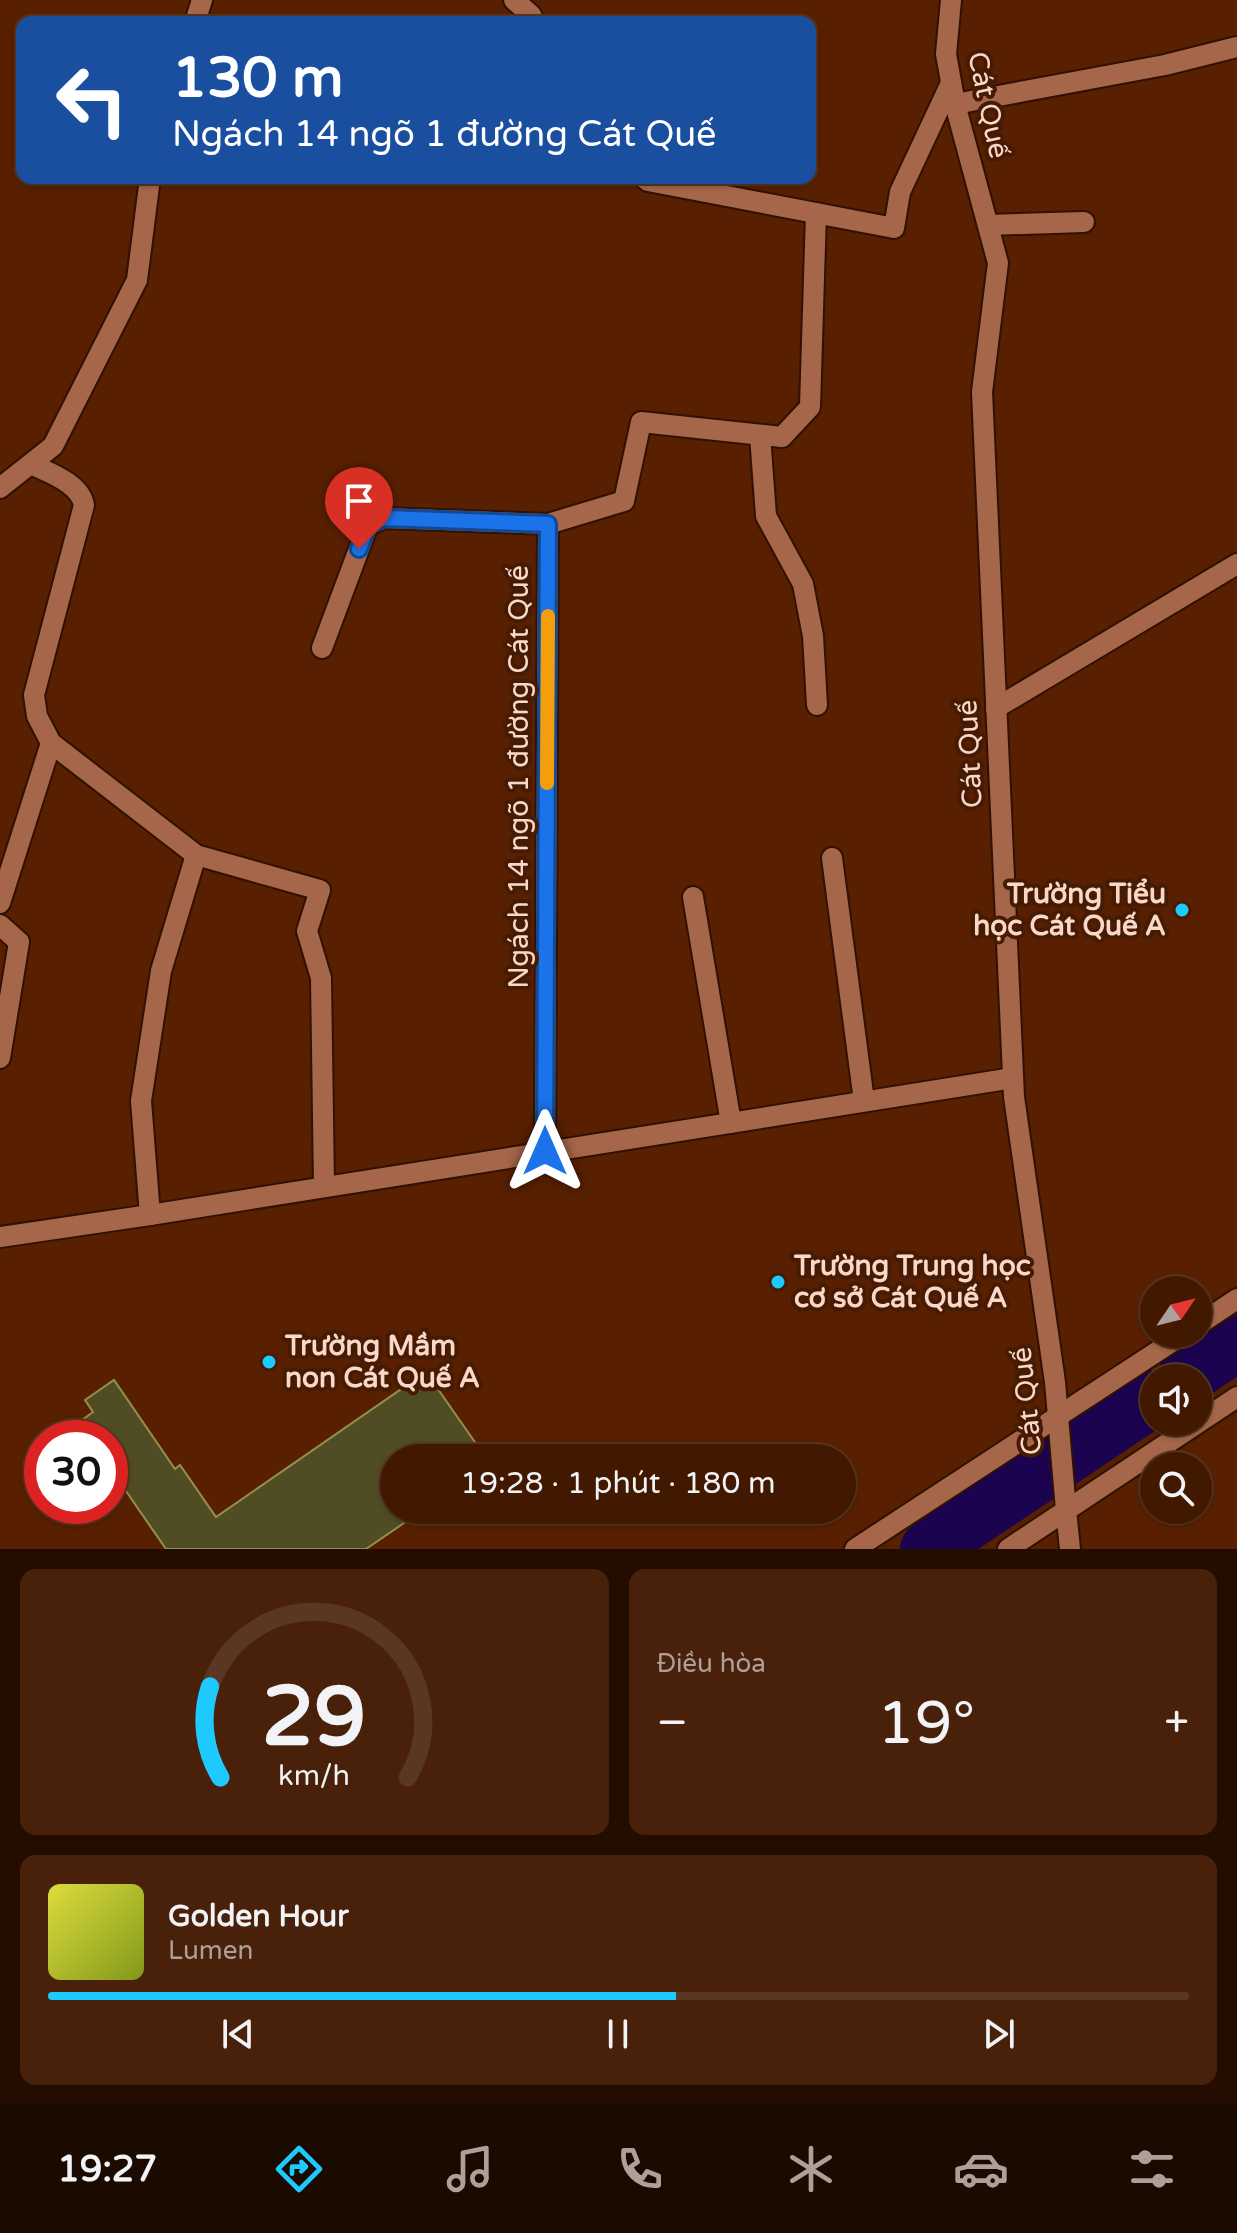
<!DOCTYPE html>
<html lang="vi">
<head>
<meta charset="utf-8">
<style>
	:root { --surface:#421800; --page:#49210a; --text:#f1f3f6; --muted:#aea099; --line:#5a3722; --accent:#1dc9fd }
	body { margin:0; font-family:"Varela Round",sans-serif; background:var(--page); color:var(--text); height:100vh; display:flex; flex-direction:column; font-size:30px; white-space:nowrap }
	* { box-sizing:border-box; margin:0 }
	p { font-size:26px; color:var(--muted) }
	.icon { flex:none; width:44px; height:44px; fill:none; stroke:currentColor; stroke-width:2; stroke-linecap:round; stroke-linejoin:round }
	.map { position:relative; height:1549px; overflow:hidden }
	.panel { display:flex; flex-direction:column; gap:20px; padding:20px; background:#240d00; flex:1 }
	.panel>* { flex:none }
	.top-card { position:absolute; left:16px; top:16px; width:800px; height:168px; border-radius:16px; box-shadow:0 2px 6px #0004,0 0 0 2px var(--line); background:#1a4fa0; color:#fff; overflow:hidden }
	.needle { width:52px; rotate:55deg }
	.tools { position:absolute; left:1140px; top:1276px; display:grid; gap:16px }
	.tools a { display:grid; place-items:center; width:72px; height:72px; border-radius:50%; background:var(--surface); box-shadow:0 2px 6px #0004,0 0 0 2px var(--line); font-size:40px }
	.speed { position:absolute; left:24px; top:1420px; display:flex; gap:16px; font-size:40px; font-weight:700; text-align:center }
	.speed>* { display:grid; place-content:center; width:104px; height:104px; border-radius:50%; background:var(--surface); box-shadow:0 2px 6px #0004,0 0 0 2px var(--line); line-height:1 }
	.speed .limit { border:12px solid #d22; background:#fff; color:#111 }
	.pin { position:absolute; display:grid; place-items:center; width:68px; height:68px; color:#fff; margin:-82px -34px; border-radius:50% 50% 50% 0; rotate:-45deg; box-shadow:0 0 8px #0007 }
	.pin .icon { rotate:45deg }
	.me { position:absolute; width:88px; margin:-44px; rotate:0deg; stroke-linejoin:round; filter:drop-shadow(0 0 6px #0008) }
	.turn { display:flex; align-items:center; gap:28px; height:168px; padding:0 24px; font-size:36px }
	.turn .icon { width:104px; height:104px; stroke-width:2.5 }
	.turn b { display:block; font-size:56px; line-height:68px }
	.big { font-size:60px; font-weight:600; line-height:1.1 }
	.panel .tile { flex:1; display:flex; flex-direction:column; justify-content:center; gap:12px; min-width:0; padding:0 28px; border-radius:16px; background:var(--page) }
	.panel .dial { align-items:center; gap:0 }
	.dial svg { height:208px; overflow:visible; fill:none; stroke:var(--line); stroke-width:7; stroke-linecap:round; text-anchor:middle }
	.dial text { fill:var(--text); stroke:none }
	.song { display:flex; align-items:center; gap:24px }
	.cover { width:96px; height:96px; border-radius:12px; background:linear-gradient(135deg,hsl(60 70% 55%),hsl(70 70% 35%)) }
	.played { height:8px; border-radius:4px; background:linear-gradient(90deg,var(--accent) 55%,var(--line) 55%) }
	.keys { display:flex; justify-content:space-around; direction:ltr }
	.heat { display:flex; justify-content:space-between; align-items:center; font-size:44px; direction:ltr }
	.panel .tiles { flex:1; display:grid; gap:20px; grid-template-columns:1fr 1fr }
	.tile:last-child { grid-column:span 2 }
	.trip { position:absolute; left:380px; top:1444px; width:476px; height:80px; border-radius:40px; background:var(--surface); box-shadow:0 2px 6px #0004,0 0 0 2px var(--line); font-weight:600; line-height:80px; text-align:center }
	.menu { display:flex; height:128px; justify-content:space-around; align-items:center; background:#1a0a00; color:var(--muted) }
	.menu .icon { width:56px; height:56px }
	.menu .on { color:var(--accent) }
	.menu b { font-size:36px; color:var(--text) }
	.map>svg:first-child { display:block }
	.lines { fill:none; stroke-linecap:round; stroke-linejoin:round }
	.river { stroke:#1b034f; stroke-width:56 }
	.building { fill:#504d24; stroke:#94904a; stroke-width:2 }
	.minor-casing { stroke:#301103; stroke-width:24 }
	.tertiary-casing { stroke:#301103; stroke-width:24 }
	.minor { stroke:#a66649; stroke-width:20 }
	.tertiary { stroke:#a66649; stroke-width:20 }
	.route-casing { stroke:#114b97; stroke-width:20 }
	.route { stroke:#1a73e8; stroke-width:14 }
	.slow { stroke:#f59e0b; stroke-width:14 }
	.poi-dot { fill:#1dc9fd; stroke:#461b04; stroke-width:3 }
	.labels { text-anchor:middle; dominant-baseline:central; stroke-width:8; stroke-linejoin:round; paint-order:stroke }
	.street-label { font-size:28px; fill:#fbd7c7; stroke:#461b04 }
	.poi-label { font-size:28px; font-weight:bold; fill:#fbd7c7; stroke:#461b04; text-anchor:start }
</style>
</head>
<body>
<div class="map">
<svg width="1237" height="1549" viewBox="0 0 1237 1549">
	<rect width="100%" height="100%" fill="#582000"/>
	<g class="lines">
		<g class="river">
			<path d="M 1185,1378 L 1237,1343"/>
			<path d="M 928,1549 L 1154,1398"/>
		</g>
	</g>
	<path class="building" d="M 426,1372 L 486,1458 L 394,1458 L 394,1510 L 423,1510 L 366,1549 L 166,1549 L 110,1468 L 110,1438 L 89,1438 L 78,1423 L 93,1412 L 85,1400 L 114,1380 L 175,1469 L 180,1465 L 216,1517 Z"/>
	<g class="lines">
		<defs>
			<g id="minor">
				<path d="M 514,0 L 531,15 L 534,22"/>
				<path d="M 195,22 L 202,0"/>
				<path d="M 955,104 L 1165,65 L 1237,47"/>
				<path d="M 644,178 L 648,181 L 894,228 L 900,192 L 951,83"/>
				<path d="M 988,225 L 1084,222"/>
				<path d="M 760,435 L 766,516 L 803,584 L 813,636 L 817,705"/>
				<path d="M 31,464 C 49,473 80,483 84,505 L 34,695 L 37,716 L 51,743 L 196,855 L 320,890 L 307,931 L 321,978 L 324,1186"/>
				<path d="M 0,488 L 53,446 L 137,280 L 150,178"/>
				<path d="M 322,648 L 368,525 L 384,518 L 548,524 L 624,501 L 641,422 L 782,437 L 810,407 L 816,213"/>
				<path d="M 996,708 L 1237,564"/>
				<path d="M 832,858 L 864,1101"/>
				<path d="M 693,897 L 731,1123"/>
				<path d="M 0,903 L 51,743"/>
				<path d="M 0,925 L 19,942 L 0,1058"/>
				<path d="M 545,1151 L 548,524"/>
				<path d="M 150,1215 L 141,1101 L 161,971 L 196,855"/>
				<path d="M 1198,1325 L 1237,1299"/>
				<path d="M 1066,1510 L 1070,1549"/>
				<path d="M 855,1549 L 1184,1334"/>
				<path d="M 1008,1549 L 1237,1397"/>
			</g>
			<g id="tertiary">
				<path d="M 951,0 L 946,54 L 955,104 L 998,263 L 982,392 L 1014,1097 L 1055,1382 L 1066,1510"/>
				<path d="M 0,1237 L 150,1215 L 1013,1078"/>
			</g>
		</defs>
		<use href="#minor" class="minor-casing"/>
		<use href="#tertiary" class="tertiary-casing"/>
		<use href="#minor" class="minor"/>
		<use href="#tertiary" class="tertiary"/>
	</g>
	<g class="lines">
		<defs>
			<path id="route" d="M 359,549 L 368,525 L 384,518 L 548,524 L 545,1151"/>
		</defs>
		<use href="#route" class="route-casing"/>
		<use href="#route" class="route"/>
		<path class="slow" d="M 547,783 L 548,616"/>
	</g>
	<g class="poi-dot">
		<circle cx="1182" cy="910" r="8"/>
		<circle cx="778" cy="1282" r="8"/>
		<circle cx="269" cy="1362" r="8"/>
	</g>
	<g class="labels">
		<g class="street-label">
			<text transform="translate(988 105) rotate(78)">Cát Quế</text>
			<text transform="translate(970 754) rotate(-93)">Cát Quế</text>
			<text transform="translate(519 777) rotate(-90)">Ngách 14 ngõ 1 đường Cát Quế</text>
			<text transform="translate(1027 1401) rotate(-96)">Cát Quế</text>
		</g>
		<g class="poi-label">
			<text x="1166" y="894" text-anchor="end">Trường Tiểu<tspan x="1166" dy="32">học Cát Quế A</tspan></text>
			<text x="794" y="1266">Trường Trung học<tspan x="794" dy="32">cơ sở Cát Quế A</tspan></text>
			<text x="285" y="1346">Trường Mầm<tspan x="285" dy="32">non Cát Quế A</tspan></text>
		</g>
	</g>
</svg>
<div class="tools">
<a><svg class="needle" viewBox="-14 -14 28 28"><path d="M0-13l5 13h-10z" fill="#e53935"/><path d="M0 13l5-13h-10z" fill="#aea099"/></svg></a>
<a><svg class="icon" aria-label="sound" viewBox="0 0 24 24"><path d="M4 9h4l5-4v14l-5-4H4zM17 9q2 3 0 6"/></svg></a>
<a><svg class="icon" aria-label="search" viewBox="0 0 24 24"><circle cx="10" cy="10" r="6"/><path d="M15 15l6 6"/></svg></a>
</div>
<div class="speed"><div class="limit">30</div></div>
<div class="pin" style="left:359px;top:549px;background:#d93025"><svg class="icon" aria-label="arrive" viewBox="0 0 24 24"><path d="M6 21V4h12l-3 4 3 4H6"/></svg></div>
<svg class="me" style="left:545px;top:1151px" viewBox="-20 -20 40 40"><path d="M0-17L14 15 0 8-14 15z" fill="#1a73e8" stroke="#fff" stroke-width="4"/></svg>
<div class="trip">19:28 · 1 phút · 180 m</div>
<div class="top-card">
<div class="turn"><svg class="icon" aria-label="left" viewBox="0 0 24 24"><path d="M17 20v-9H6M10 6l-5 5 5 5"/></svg><div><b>130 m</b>Ngách 14 ngõ 1 đường Cát Quế</div></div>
</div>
</div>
<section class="panel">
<div class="tiles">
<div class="tile dial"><svg viewBox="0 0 100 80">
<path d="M14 69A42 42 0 1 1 86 69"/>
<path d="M14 69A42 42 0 0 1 10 34" stroke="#1dc9fd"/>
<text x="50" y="56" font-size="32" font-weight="700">29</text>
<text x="50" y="72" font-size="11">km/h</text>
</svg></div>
<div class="tile"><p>Điều hòa</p>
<div class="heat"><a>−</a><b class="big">19°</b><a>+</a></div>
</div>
<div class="tile">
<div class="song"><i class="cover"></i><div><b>Golden Hour</b><p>Lumen</p></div></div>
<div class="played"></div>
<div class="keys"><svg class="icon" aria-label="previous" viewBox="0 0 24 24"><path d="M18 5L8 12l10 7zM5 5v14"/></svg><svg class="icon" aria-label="pause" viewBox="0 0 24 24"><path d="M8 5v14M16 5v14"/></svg><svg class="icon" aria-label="next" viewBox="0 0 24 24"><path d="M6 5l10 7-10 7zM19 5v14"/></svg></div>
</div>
</div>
</section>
<nav class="menu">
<b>19:27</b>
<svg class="icon on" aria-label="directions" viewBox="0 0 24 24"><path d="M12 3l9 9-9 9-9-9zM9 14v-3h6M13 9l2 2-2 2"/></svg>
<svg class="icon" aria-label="music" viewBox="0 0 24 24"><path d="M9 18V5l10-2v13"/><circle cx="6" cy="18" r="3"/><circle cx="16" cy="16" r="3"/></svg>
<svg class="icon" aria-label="phone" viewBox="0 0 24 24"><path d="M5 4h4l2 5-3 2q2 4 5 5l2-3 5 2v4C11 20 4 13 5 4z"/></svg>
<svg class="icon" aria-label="climate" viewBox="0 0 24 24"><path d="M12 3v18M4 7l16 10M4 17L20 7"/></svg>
<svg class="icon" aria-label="car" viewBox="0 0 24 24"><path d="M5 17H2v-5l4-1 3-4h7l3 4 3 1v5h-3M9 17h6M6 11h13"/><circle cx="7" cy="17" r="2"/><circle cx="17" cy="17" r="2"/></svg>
<svg class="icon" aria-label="filters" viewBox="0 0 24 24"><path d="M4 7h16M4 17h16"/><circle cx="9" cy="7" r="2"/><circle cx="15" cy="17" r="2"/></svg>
</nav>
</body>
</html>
